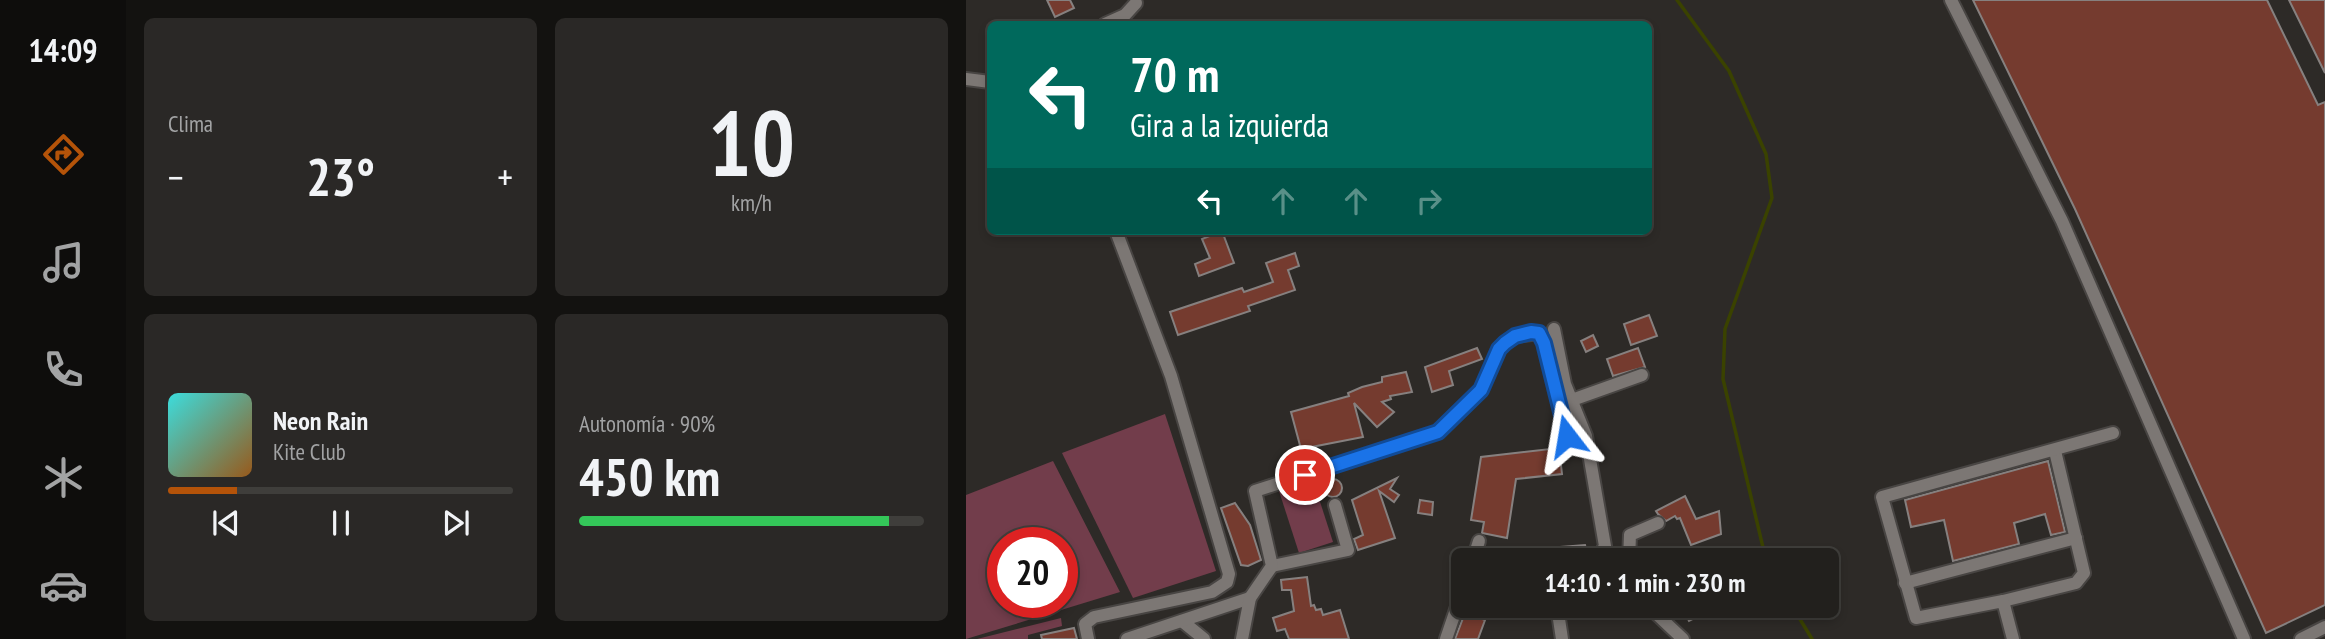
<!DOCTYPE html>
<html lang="es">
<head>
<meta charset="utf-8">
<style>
	:root { --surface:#22201d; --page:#2a2826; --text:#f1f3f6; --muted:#a2a3a4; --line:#3f3e3b; --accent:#b45309 }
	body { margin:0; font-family:"PT Sans Narrow",sans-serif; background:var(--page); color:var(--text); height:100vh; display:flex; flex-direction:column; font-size:26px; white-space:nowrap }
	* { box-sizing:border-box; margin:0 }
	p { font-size:23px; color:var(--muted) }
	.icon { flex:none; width:38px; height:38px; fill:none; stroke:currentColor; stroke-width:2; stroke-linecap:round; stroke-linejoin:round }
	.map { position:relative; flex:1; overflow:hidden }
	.panel { display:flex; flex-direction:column; gap:18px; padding:18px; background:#131210; width:840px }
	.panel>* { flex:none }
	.hud { position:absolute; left:21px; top:21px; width:665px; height:214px; border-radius:10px; box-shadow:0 4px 10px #0003,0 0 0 2px var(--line); background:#00695c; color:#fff; overflow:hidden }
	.speed { position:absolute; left:21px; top:527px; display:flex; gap:14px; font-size:35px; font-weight:700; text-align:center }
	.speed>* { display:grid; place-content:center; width:91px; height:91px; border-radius:50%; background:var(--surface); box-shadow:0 4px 10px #0003,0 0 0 2px var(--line); line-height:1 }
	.speed .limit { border:10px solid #d22; background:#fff; color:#111 }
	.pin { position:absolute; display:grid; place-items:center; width:60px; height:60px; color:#fff; margin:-30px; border:4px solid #fff; border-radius:50%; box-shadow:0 2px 7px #0007 }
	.me { position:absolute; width:77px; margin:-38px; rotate:346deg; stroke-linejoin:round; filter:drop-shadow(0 0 5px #0008) }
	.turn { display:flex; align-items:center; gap:24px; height:147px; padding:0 28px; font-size:32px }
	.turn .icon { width:91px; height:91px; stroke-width:2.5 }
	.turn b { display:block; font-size:49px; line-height:60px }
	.lanes { display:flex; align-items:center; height:66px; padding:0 28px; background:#0003; justify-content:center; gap:35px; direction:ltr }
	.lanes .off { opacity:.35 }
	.big { font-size:52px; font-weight:700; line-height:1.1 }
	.panel .widget { flex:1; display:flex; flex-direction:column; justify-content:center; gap:10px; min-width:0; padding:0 24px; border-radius:10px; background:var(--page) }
	.panel .dial { align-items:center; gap:0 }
	.dial b { font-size:91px; line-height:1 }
	.song { display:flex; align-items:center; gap:21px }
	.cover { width:84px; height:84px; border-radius:10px; background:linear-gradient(135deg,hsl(180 70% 55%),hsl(30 70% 35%)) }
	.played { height:7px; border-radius:4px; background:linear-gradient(90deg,var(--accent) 20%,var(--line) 20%) }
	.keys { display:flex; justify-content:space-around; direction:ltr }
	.heat { display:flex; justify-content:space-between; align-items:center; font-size:38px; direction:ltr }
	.charge { height:10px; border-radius:5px; background:linear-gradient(90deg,#34c759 90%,var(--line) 0) }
	.panel .tiles { flex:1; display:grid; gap:18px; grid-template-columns:repeat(2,1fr) }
	.trip { position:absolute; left:485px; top:548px; width:388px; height:70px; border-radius:10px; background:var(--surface); box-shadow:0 4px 10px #0003,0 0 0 2px var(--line); font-weight:700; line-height:70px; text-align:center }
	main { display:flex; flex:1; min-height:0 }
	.dock { display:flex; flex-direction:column; width:126px; justify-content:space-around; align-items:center; background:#0e0d0c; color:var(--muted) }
	.dock .icon { width:49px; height:49px }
	.dock .on { color:var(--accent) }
	.dock b { font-size:32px; color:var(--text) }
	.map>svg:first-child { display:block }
	.green { fill:#723d4b; fill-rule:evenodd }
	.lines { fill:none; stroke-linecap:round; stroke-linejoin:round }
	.stream { stroke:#3a4200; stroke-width:3.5 }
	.building { fill:#753b2f; stroke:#86807f; stroke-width:2 }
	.minor-casing { stroke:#484543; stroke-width:16 }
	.minor { stroke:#7c7774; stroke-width:12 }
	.route-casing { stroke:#114b97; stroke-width:18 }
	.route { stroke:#1a73e8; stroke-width:12 }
</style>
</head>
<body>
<main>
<nav class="dock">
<b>14:09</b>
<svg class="icon on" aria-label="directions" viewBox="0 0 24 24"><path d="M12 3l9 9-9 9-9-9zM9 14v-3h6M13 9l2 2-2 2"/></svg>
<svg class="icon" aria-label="music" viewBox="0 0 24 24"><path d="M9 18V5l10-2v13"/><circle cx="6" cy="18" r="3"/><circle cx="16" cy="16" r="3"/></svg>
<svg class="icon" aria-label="phone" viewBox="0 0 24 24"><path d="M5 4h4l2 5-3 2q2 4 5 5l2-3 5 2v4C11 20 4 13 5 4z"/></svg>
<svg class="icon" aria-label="climate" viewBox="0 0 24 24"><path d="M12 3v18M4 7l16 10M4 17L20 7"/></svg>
<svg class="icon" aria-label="car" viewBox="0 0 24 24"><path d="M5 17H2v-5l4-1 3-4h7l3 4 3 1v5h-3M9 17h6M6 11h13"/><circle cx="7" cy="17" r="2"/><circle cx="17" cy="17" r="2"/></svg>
</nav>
<section class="panel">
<div class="tiles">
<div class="widget"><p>Clima</p>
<div class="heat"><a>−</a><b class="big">23°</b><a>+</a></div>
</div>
<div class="widget dial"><b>10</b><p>km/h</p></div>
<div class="widget">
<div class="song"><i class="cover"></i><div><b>Neon Rain</b><p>Kite Club</p></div></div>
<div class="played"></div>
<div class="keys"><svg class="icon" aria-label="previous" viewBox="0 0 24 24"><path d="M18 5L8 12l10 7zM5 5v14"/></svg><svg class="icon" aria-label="pause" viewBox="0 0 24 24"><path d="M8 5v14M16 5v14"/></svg><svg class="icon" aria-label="next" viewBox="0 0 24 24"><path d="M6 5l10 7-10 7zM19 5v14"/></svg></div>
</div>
<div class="widget"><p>Autonomía · 90%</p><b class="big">450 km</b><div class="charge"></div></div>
</div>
</section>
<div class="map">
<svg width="1359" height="639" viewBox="0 0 1359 639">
	<rect width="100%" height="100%" fill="#2d2a27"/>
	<g class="green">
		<path d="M 199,414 L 250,571 L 167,598 L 96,453 Z"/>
		<path d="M 87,461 L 154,592 L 0,639 L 0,495 ZM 96,542 L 96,602 L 37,602 L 37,542 Z"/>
		<path d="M 347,480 L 367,542 L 333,553 L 313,491 Z"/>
		<path d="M 95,618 L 96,626 L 62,635 L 62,639 L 11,639 Z"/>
	</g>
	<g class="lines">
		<g class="stream">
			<path d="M 711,0 L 763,71 L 800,154 L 806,198 L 759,329 L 757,379 L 800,560"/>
			<path d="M 826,606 L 846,639"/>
		</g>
	</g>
	<g class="building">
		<path d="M 81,0 L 104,0 L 108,8 L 89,17 Z"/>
		<path d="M 1007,0 L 1301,0 L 1352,105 L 1359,102 L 1359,605 L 1300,633 L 1109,209 Z"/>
		<path d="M 1323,0 L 1359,0 L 1359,73 Z"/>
		<path d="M 256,231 L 268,263 L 233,276 L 229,264 L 244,258 L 236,239 Z"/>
		<path d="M 329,253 L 333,266 L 322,270 L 329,290 L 282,306 L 284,311 L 212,335 L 204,312 L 276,288 L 278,292 L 307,282 L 300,263 Z"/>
		<path d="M 683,315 L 691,336 L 665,345 L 658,324 Z"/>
		<path d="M 627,335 L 632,346 L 620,352 L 615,341 Z"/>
		<path d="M 511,348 L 516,359 L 483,371 L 487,385 L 466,392 L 459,367 Z"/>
		<path d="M 672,348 L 679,367 L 647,376 L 641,359 Z"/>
		<path d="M 440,372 L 446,392 L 424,396 L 425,399 L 416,402 L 428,412 L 411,427 L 388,403 L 397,437 L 335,449 L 325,412 L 383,396 L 382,393 L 396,387 L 416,382 L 416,377 Z"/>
		<path d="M 593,448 L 596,474 L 550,479 L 541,538 L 516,533 L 518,522 L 505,520 L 515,457 Z"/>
		<path d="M 1082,461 L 1099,532 L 1085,535 L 1079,514 L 1048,523 L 1053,544 L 987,561 L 978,520 L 945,527 L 939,500 Z"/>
		<path d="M 431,478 L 424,489 L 433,495 L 428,502 L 413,491 L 429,538 L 392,550 L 388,539 L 397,535 L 386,500 Z"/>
		<circle cx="367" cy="488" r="9"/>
		<path d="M 719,496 L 730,519 L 753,511 L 755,534 L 725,545 L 714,518 L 711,519 L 709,516 L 700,521 L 692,514 L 690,511 Z"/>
		<path d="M 454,500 L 467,502 L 466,515 L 452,513 Z"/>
		<path d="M 269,503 L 284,525 L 295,560 L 282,566 L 275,565 L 255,508 Z"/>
		<path d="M 619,545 L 620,549 L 597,551 L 583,557 L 582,548 Z"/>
		<path d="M 341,577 L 345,606 L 348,605 L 350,610 L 355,609 L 357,615 L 374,610 L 383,639 L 323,639 L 319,629 L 311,631 L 307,618 L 328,611 L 325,590 L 316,590 L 315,580 Z"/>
		<path d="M 695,606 L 694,606 L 752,606 L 723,621 L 717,608 L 703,614 Z"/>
		<path d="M 499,613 L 519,620 L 512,639 L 489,639 Z"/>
		<path d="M 108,628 L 111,639 L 76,639 L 75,635 Z"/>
	</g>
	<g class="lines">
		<defs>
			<g id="minor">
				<path d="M 985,0 L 1096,221 L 1278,639"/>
				<path d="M 139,24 L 159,15 L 170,3"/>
				<path d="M 0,79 L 24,82"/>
				<path d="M 588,329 L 599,384 L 620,436 L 639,546 L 633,556 L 598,560"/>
				<path d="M 606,400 L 676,375"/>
				<path d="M 507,560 L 513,541"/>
				<path d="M 663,560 L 664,535 L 692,523"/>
				<path d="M 306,566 L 382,550 L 369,505"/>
				<path d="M 939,583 L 1110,538"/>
				<path d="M 1037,601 L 1110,583 L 1118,573 L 1089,451"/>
				<path d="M 591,606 L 596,639"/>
				<path d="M 682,606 L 717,639"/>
				<path d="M 216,621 L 238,639"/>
				<path d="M 122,639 L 119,624 L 128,617 L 246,592 L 261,582 L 263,574 L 205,376 L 150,231"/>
				<path d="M 161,639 L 284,598"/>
				<path d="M 276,639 L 284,598 L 306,566 L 289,491 L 472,432 L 515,390 L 533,349 L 539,343 L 549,336 L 573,333 L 578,343 L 601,436"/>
				<path d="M 480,639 L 497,589"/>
				<path d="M 1047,639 L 1037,601 L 950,618 L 916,497 L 1147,433"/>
				<path d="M 1335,639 L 1359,627"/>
			</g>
		</defs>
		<use href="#minor" class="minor-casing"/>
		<use href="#minor" class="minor"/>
	</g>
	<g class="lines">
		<defs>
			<path id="route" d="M 339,475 L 472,432 L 515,390 L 533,349 L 539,343 L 549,336 L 565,332 L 573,333 L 578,343 L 601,436"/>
		</defs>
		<use href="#route" class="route-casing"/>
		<use href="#route" class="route"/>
	</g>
</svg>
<div class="speed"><div class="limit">20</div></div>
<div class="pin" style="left:339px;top:475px;background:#d93025"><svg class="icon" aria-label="arrive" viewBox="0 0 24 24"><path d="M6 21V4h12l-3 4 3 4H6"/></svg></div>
<svg class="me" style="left:601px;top:436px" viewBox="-20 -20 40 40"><path d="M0-17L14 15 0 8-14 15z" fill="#1a73e8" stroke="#fff" stroke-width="4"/></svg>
<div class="trip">14:10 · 1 min · 230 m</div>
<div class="hud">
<div class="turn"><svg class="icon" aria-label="left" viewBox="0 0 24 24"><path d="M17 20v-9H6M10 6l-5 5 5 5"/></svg><div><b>70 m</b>Gira a la izquierda</div></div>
<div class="lanes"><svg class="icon" aria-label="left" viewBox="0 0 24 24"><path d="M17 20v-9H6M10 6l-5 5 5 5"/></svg><svg class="icon off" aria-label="ahead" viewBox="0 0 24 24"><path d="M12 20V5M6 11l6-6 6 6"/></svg><svg class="icon off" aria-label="ahead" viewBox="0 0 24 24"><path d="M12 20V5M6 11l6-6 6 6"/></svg><svg class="icon off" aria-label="right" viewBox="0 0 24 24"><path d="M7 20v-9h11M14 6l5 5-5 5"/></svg></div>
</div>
</div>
</main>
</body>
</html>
